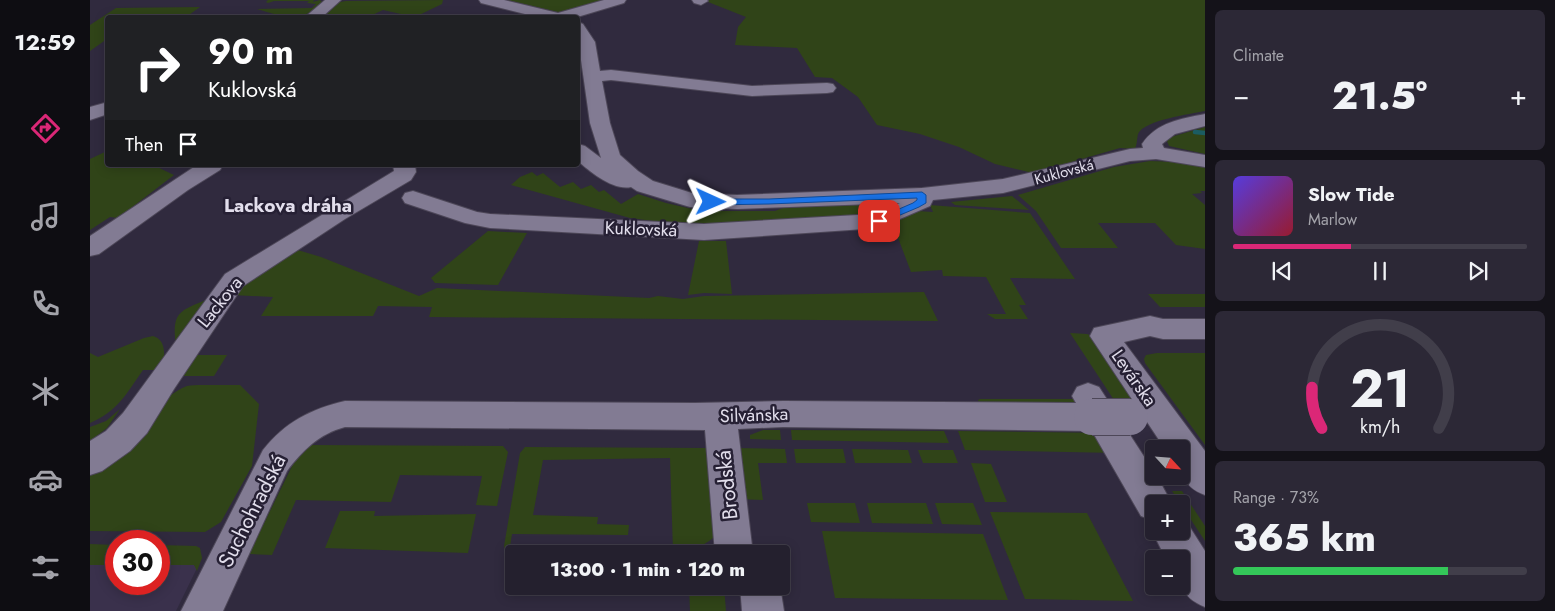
<!DOCTYPE html>
<html lang="en">
<head>
<meta charset="utf-8">
<style>
	:root { --surface:#24202e; --page:#2c2836; --text:#f1f3f6; --muted:#a3a3aa; --line:#413e4a; --accent:#db2777 }
	body { margin:0; font-family:Jost,sans-serif; background:var(--page); color:var(--text); height:100vh; display:flex; flex-direction:column; font-size:19px; white-space:nowrap }
	* { box-sizing:border-box; margin:0 }
	p { font-size:16px; color:var(--muted) }
	.icon { flex:none; width:28px; height:28px; fill:none; stroke:currentColor; stroke-width:2; stroke-linecap:round; stroke-linejoin:round }
	.map { position:relative; flex:1; overflow:hidden }
	.drawer { display:flex; flex-direction:column; gap:10px; padding:10px; background:#141219; width:350px }
	.drawer>* { flex:none }
	.guide { position:absolute; left:15px; top:15px; width:475px; height:152px; border-radius:5px; box-shadow:0 2px 12px #0003,0 0 0 1px var(--line); background:#202124; color:#fff; overflow:hidden }
	.needle { width:32px; rotate:116deg }
	.buttons { position:absolute; left:1055px; top:440px; display:grid; gap:10px }
	.buttons a { display:grid; place-items:center; width:45px; height:45px; border-radius:5px; background:var(--surface); box-shadow:0 2px 12px #0003,0 0 0 1px var(--line); font-size:25px }
	.speed { position:absolute; left:15px; top:530px; display:flex; gap:10px; font-size:25px; font-weight:700; text-align:center }
	.speed>* { display:grid; place-content:center; width:65px; height:65px; border-radius:50%; background:var(--surface); box-shadow:0 2px 12px #0003,0 0 0 1px var(--line); line-height:1 }
	.speed .limit { border:8px solid #d22; background:#fff; color:#111 }
	.pin { position:absolute; display:grid; place-items:center; width:42px; height:42px; color:#fff; margin:-21px; border-radius:10px; box-shadow:0 2px 8px #0006 }
	.me { position:absolute; width:55px; margin:-28px; rotate:91deg; stroke-linejoin:round; filter:drop-shadow(0 0 4px #0008) }
	.turn { display:flex; align-items:center; gap:18px; height:105px; padding:0 20px; font-size:22px }
	.turn .icon { width:65px; height:65px; stroke-width:2.5 }
	.turn b { display:block; font-size:35px; line-height:42px }
	.then { display:flex; align-items:center; height:48px; padding:0 20px; background:#0003; gap:10px; font-size:19px }
	.big { font-size:38px; font-weight:800; line-height:1.1 }
	.drawer .widget { flex:1; display:flex; flex-direction:column; justify-content:center; gap:8px; min-width:0; padding:0 18px; border-radius:8px; background:var(--page) }
	.drawer .dial { align-items:center; gap:0 }
	.dial svg { height:130px; overflow:visible; fill:none; stroke:var(--line); stroke-width:7; stroke-linecap:round; text-anchor:middle }
	.dial text { fill:var(--text); stroke:none }
	.song { display:flex; align-items:center; gap:15px }
	.cover { width:60px; height:60px; border-radius:8px; background:linear-gradient(135deg,hsl(250 70% 55%),hsl(350 70% 35%)) }
	.played { height:5px; border-radius:2px; background:linear-gradient(90deg,var(--accent) 40%,var(--line) 40%) }
	.keys { display:flex; justify-content:space-around; direction:ltr }
	.heat { display:flex; justify-content:space-between; align-items:center; font-size:28px; direction:ltr }
	.charge { height:8px; border-radius:4px; background:linear-gradient(90deg,#34c759 73%,var(--line) 0) }
	.trip { position:absolute; left:415px; top:545px; width:285px; height:50px; border-radius:5px; background:var(--surface); box-shadow:0 2px 12px #0003,0 0 0 1px var(--line); font-weight:800; line-height:50px; text-align:center }
	main { display:flex; flex:1; min-height:0 }
	.tabs { display:flex; flex-direction:column; width:90px; justify-content:space-around; align-items:center; background:#0e0d12; color:var(--muted) }
	.tabs .icon { width:35px; height:35px }
	.tabs .current { color:var(--accent) }
	.tabs b { font-size:22px; color:var(--text) }
	.map>svg:first-child { display:block }
	.built { fill:#3a314c }
	.green { fill:#304418 }
	.lines { fill:none; stroke-linecap:round; stroke-linejoin:round }
	.stream { stroke:#1b5c62; stroke-width:4.5 }
	.minor-casing { stroke:#4d4758; stroke-width:2 }
	.minor { fill:#827b93; fill-rule:evenodd }
	.minor-bridge-casing { stroke:#4d4758; stroke-width:38; stroke-linecap:butt }
	.minor-bridge { stroke:#827b93; stroke-width:36 }
	.route { fill:#1a73e8; stroke:#114b97 }
	.labels { text-anchor:middle; dominant-baseline:central; stroke-width:5; stroke-linejoin:round; paint-order:stroke }
	.far-street-label { font-size:15px; fill:#e2deec; stroke:#262034 }
	.street-label { font-size:18px; fill:#e2deec; stroke:#262034 }
	.neighbourhood-label { font-size:19px; font-weight:bold; fill:#e2deec; stroke:#262034 }
	.near-street-label { font-size:21px; fill:#e2deec; stroke:#262034 }
</style>
</head>
<body>
<main>
<nav class="tabs">
<b>12:59</b>
<svg class="icon current" aria-label="directions" viewBox="0 0 24 24"><path d="M12 3l9 9-9 9-9-9zM9 14v-3h6M13 9l2 2-2 2"/></svg>
<svg class="icon" aria-label="music" viewBox="0 0 24 24"><path d="M9 18V5l10-2v13"/><circle cx="6" cy="18" r="3"/><circle cx="16" cy="16" r="3"/></svg>
<svg class="icon" aria-label="phone" viewBox="0 0 24 24"><path d="M5 4h4l2 5-3 2q2 4 5 5l2-3 5 2v4C11 20 4 13 5 4z"/></svg>
<svg class="icon" aria-label="climate" viewBox="0 0 24 24"><path d="M12 3v18M4 7l16 10M4 17L20 7"/></svg>
<svg class="icon" aria-label="car" viewBox="0 0 24 24"><path d="M5 17H2v-5l4-1 3-4h7l3 4 3 1v5h-3M9 17h6M6 11h13"/><circle cx="7" cy="17" r="2"/><circle cx="17" cy="17" r="2"/></svg>
<svg class="icon" aria-label="filters" viewBox="0 0 24 24"><path d="M4 7h16M4 17h16"/><circle cx="9" cy="7" r="2"/><circle cx="15" cy="17" r="2"/></svg>
</nav>
<div class="map">
<svg width="1115" height="611" viewBox="0 0 1115 611">
	<rect width="100%" height="100%" fill="#302a3e"/>
	<path class="built" d="M 0,565 L 26,565 L 26,584 L 69,584 L 69,565 L 104,565 L 107,568 L 86,611 L 0,611 Z"/>
	<g class="green">
		<path d="M 178,0 L 224,0 L 223,2 L 230,0 L 232,2 C 211,25 194,17 167,9 L 222,8 L 226,4 L 217,3 L 219,1 L 184,1 L 178,3 L 176,2 Z"/>
		<path d="M 353,0 L 352,4 L 325,17 L 305,17 L 311,14 L 293,10 L 278,17 L 232,18 L 250,2 L 256,1 Z"/>
		<path d="M 417,0 L 523,0 L 476,14 Z"/>
		<path d="M 613,0 L 1115,0 L 1115,111 C 1101,114 1054,120 1048,134 C 1047,138 1047,145 1045,149 L 1030,148 L 943,173 L 905,164 L 869,147 L 830,134 L 787,125 L 768,97 L 742,78 L 725,77 L 707,48 L 645,45 L 648,27 L 656,17 Z"/>
		<path d="M 110,7 L 96,17 L 18,18 L 17,30 L 15,32 L 17,34 L 17,39 L 0,51 L 0,25 L 26,8 Z"/>
		<path d="M 1115,127 L 1115,154 L 1079,146 L 1077,141 L 1081,137 Z"/>
		<path d="M 17,151 L 18,165 L 63,165 L 84,175 L 28,218 L 20,217 L 0,230 L 0,159 Z"/>
		<path d="M 1060,161 L 1088,162 L 1115,167 L 1115,191 L 1110,191 L 1112,193 L 1102,194 L 1115,205 L 1115,249 L 1086,245 L 1065,223 L 1008,223 L 1028,248 L 971,248 L 946,211 L 928,195 L 1024,167 Z"/>
		<path d="M 442,172 L 447,176 L 453,173 L 470,187 L 483,182 L 491,189 L 501,185 L 509,192 L 514,190 L 531,204 L 548,194 L 576,203 L 611,211 L 685,211 L 693,208 L 819,202 L 781,214 L 636,225 L 579,223 L 540,218 L 421,185 L 430,177 Z"/>
		<path d="M 922,196 L 939,210 L 865,205 L 861,202 Z"/>
		<path d="M 840,205 L 940,213 L 985,279 L 920,278 L 936,305 L 929,305 L 938,319 L 905,319 L 897,314 L 916,314 L 896,277 L 853,276 L 852,270 L 821,272 L 802,222 L 827,211 L 843,212 Z"/>
		<path d="M 398,231 L 437,233 L 408,285 L 345,283 L 341,278 Z"/>
		<path d="M 609,241 L 636,241 L 642,294 L 614,293 L 598,295 Z"/>
		<path d="M 201,248 L 231,257 L 329,296 L 347,288 L 559,298 L 568,296 L 593,299 L 614,296 L 834,292 L 848,321 L 339,317 L 342,307 L 288,306 L 283,316 L 171,316 L 183,297 L 142,295 Z"/>
		<path d="M 1058,294 L 1115,294 L 1115,307 L 1070,307 Z"/>
		<path d="M 125,296 L 87,351 C 80,308 90,312 125,296 Z"/>
		<path d="M 980,333 L 997,334 L 1003,336 L 1049,404 L 1024,400 Z"/>
		<path d="M 63,336 C 77,340 74,356 74,368 L 73,370 L 53,370 C 36,394 28,411 0,423 L 0,353 L 8,357 L 54,338 Z"/>
		<path d="M 1067,353 L 1115,353 L 1115,445 L 1055,363 L 1054,359 L 1056,355 Z"/>
		<path d="M 105,355 L 137,355 L 124,376 L 81,376 Z"/>
		<path d="M 112,385 L 150,385 L 169,404 L 162,466 L 131,522 L 115,532 L 0,531 L 0,474 C 21,453 71,395 97,386 C 101,385 107,385 112,385 Z"/>
		<path d="M 890,399 L 993,399 L 1002,411 L 892,412 L 888,400 Z"/>
		<path d="M 30,409 L 17,428 L 0,441 L 0,427 L 16,421 Z"/>
		<path d="M 673,430 L 690,430 L 691,440 L 660,439 L 660,435 Z"/>
		<path d="M 701,430 L 854,431 L 859,443 L 702,440 Z"/>
		<path d="M 868,431 L 1016,433 L 1027,453 L 875,450 Z"/>
		<path d="M 222,445 L 413,446 L 418,452 L 407,506 L 386,505 L 392,476 L 310,475 L 301,502 L 206,500 L 182,555 L 159,554 L 206,458 L 214,448 Z"/>
		<path d="M 435,447 L 616,448 L 623,451 L 626,535 C 613,548 601,550 583,551 L 580,458 L 453,460 L 443,515 L 508,517 L 507,524 L 539,525 L 538,535 L 422,534 L 419,553 L 415,551 L 414,546 L 430,453 Z"/>
		<path d="M 643,448 L 695,449 L 697,463 L 668,463 L 673,500 L 646,499 Z"/>
		<path d="M 704,449 L 753,449 L 756,463 L 706,463 Z"/>
		<path d="M 762,449 L 818,450 L 822,463 L 765,463 Z"/>
		<path d="M 828,450 L 863,450 L 868,463 L 833,463 Z"/>
		<path d="M 881,463 L 901,464 L 917,502 L 895,502 Z"/>
		<path d="M 1082,491 L 1092,491 L 1115,526 L 1115,541 Z"/>
		<path d="M 717,503 L 765,503 L 770,523 L 721,522 Z"/>
		<path d="M 777,503 L 836,503 L 843,524 L 782,523 Z"/>
		<path d="M 845,503 L 883,503 L 892,525 L 852,524 Z"/>
		<path d="M 250,511 L 285,511 L 284,516 L 386,514 L 378,553 L 235,548 Z"/>
		<path d="M 900,512 L 997,513 L 1043,601 L 935,599 Z"/>
		<path d="M 732,531 L 893,534 L 918,600 L 745,598 Z"/>
		<path d="M 0,544 L 26,545 L 26,565 L 0,565 Z"/>
		<path d="M 69,545 L 106,546 L 110,548 L 112,558 L 107,571 L 104,565 L 69,565 Z"/>
		<path d="M 599,586 L 634,586 L 636,611 L 600,611 Z"/>
	</g>
	<g class="lines">
		<path class="stream" d="M 1105,132 L 1115,133"/>
		<defs>
			<g id="minor">
				<path d="M 235,0 L 251,0 L 231,18 L 214,18 Z"/>
				<path d="M 389,0 L 414,0 L 468,13 L 514,0 L 536,0 L 534,3 L 484,18 L 451,18 L 391,3 Z"/>
				<path d="M 602,0 L 617,0 L 618,1 L 611,5 L 604,3 Z"/>
				<path d="M 488,22 L 493,24 L 505,42 L 510,71 L 521,70 L 662,86 L 737,83 L 743,84 L 746,88 L 743,92 L 737,93 L 662,96 L 521,80 L 512,81 L 520,123 L 530,155 L 548,171 L 563,181 L 602,193 L 647,195 L 832,188 L 913,179 L 1040,149 L 1053,148 L 1052,144 C 1067,122 1090,119 1115,114 L 1115,126 L 1085,134 L 1072,144 L 1074,148 L 1115,155 L 1115,167 L 1066,159 L 1040,161 L 913,193 L 843,200 L 840,206 L 789,228 L 614,240 L 400,228 L 375,223 L 315,203 L 312,198 L 315,193 L 323,191 L 387,212 L 400,214 L 614,224 L 785,214 L 810,203 L 647,209 L 600,207 L 547,191 L 541,187 C 524,191 500,172 488,161 L 488,144 L 495,146 L 511,158 L 500,123 L 488,39 Z"/>
				<path d="M 18,102 L 18,114 L 0,120 L 0,107 Z"/>
				<path d="M 107,165 L 133,165 L 130,170 L 98,190 L 9,254 L 0,256 L 0,236 Z"/>
				<path d="M 303,165 L 325,165 L 326,172 L 321,180 L 255,219 L 153,286 L 84,389 L 57,433 L 40,451 L 12,471 L 0,475 L 0,441 L 16,431 L 33,413 L 135,274 L 304,171 Z"/>
				<path d="M 1060,316 L 1073,319 L 1115,319 L 1115,339 L 1073,339 L 1060,336 L 1034,342 L 1115,451 L 1115,495 C 1091,486 1091,472 1091,449 L 1075,449 L 1000,336 L 1004,328 Z"/>
				<path d="M 998,383 L 1009,387 L 1064,472 L 1064,476 L 1067,476 L 1082,504 L 1064,504 L 1064,521 L 1051,516 L 1002,431 L 693,427 L 648,429 L 663,554 L 625,554 L 615,430 L 255,427 C 229,434 213,450 197,471 L 133,611 L 91,611 L 173,450 C 195,422 221,409 255,401 L 605,403 L 693,401 L 986,403 L 982,396 L 987,387 Z"/>
				<path d="M 1091,517 L 1094,518 L 1115,551 L 1115,607 C 1089,596 1091,584 1091,559 L 1076,559 L 1062,531 L 1064,527 L 1064,531 L 1091,531 Z"/>
				<path d="M 650,586 L 690,586 L 694,611 L 652,611 Z"/>
			</g>
		</defs>
		<use href="#minor" class="minor-casing"/>
		<use href="#minor" class="minor"/>
		<defs>
			<path id="minor-bridge" d="M 1002,417 L 1040,417"/>
		</defs>
		<use href="#minor-bridge" class="minor-bridge-casing"/>
		<use href="#minor-bridge" class="minor-bridge"/>
	</g>
	<path class="route" d="M 832,192 L 836,195 L 836,203 L 829,207 L 789,224 L 784,221 L 786,219 L 823,203 L 827,200 L 827,198 L 679,204 L 621,205 L 617,202 L 621,199 L 679,199 Z"/>
	<g class="labels">
		<g class="far-street-label">
			<text transform="translate(974 172) rotate(-15)">Kuklovská</text>
		</g>
		<g class="street-label">
			<text transform="translate(551 229) rotate(2)">Kuklovská</text>
			<text transform="translate(130 302) rotate(-51)">Lackova</text>
			<text transform="translate(1044 378) rotate(55)">Levárska</text>
			<text transform="translate(664 415) rotate(-2)">Silvánska</text>
		</g>
		<g class="neighbourhood-label">
			<text x="198" y="205">Lackova dráha</text>
		</g>
		<g class="near-street-label">
			<text transform="translate(637 485) rotate(-96)">Brodská</text>
			<text transform="translate(162 511) rotate(-63)">Suchohradská</text>
		</g>
	</g>
</svg>
<div class="buttons">
<a><svg class="needle" viewBox="-14 -14 28 28"><path d="M0-13l5 13h-10z" fill="#e53935"/><path d="M0 13l5-13h-10z" fill="#a3a3aa"/></svg></a>
<a>+</a>
<a>−</a>
</div>
<div class="speed"><div class="limit">30</div></div>
<div class="pin" style="left:789px;top:221px;background:#d93025"><svg class="icon" aria-label="arrive" viewBox="0 0 24 24"><path d="M6 21V4h12l-3 4 3 4H6"/></svg></div>
<svg class="me" style="left:621px;top:202px" viewBox="-20 -20 40 40"><path d="M0-17L14 15 0 8-14 15z" fill="#1a73e8" stroke="#fff" stroke-width="4"/></svg>
<div class="trip">13:00 · 1 min · 120 m</div>
<div class="guide">
<div class="turn"><svg class="icon" aria-label="right" viewBox="0 0 24 24"><path d="M7 20v-9h11M14 6l5 5-5 5"/></svg><div><b>90 m</b>Kuklovská</div></div>
<div class="then">Then<svg class="icon" aria-label="arrive" viewBox="0 0 24 24"><path d="M6 21V4h12l-3 4 3 4H6"/></svg></div>
</div>
</div>
<section class="drawer">
<div class="widget"><p>Climate</p>
<div class="heat"><a>−</a><b class="big">21.5°</b><a>+</a></div>
</div>
<div class="widget">
<div class="song"><i class="cover"></i><div><b>Slow Tide</b><p>Marlow</p></div></div>
<div class="played"></div>
<div class="keys"><svg class="icon" aria-label="previous" viewBox="0 0 24 24"><path d="M18 5L8 12l10 7zM5 5v14"/></svg><svg class="icon" aria-label="pause" viewBox="0 0 24 24"><path d="M8 5v14M16 5v14"/></svg><svg class="icon" aria-label="next" viewBox="0 0 24 24"><path d="M6 5l10 7-10 7zM19 5v14"/></svg></div>
</div>
<div class="widget dial"><svg viewBox="0 0 100 80">
<path d="M14 69A42 42 0 1 1 86 69"/>
<path d="M14 69A42 42 0 0 1 8 44" stroke="#db2777"/>
<text x="50" y="56" font-size="32" font-weight="700">21</text>
<text x="50" y="72" font-size="11">km/h</text>
</svg></div>
<div class="widget"><p>Range · 73%</p><b class="big">365 km</b><div class="charge"></div></div>
</section>
</main>
</body>
</html>
